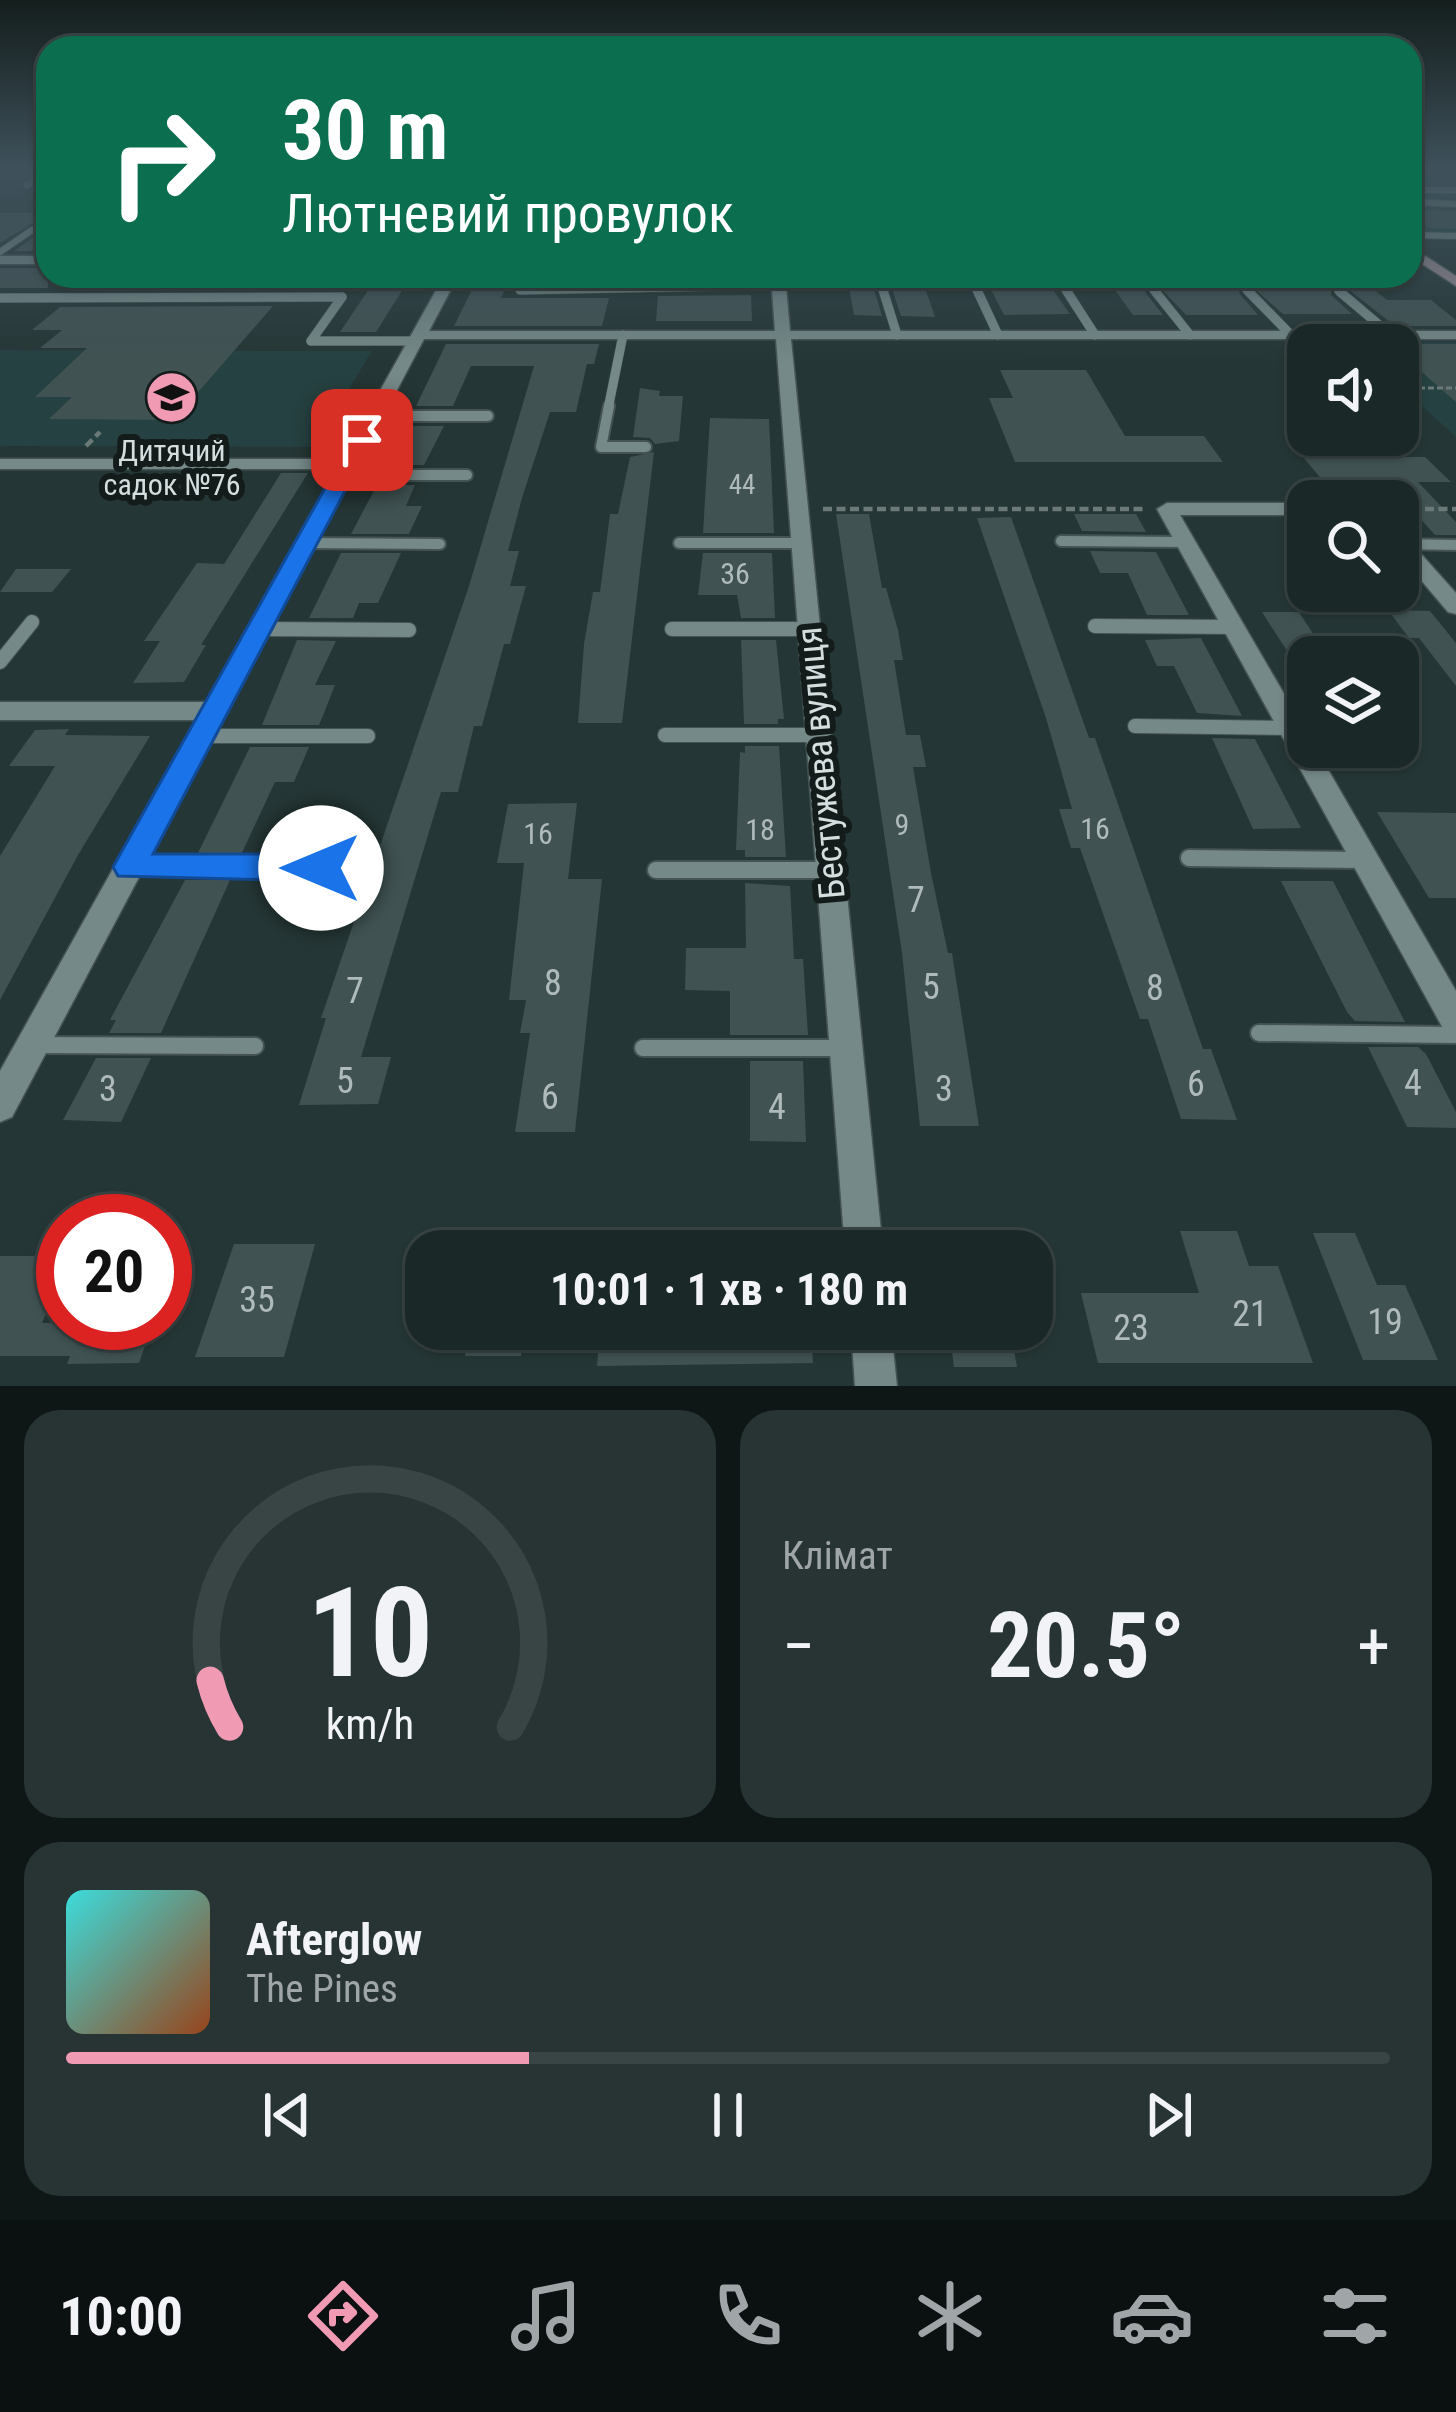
<!DOCTYPE html>
<html lang="uk">
<head>
<meta charset="utf-8">
<style>
	:root { --surface:#1b2828; --page:#283434; --text:#f1f3f6; --muted:#a0a6a8; --line:#394445; --accent:#f09ab4 }
	body { margin:0; font-family:"Roboto Condensed",sans-serif; background:var(--page); color:var(--text); height:100vh; display:flex; flex-direction:column; font-size:45px; white-space:nowrap }
	* { box-sizing:border-box; margin:0 }
	p { font-size:39px; color:var(--muted) }
	.icon { flex:none; width:66px; height:66px; fill:none; stroke:currentColor; stroke-width:2; stroke-linecap:round; stroke-linejoin:round }
	.map { position:relative; height:1386px; overflow:hidden }
	.drawer { display:flex; flex-direction:column; gap:24px; padding:24px; background:#0f1616; flex:1 }
	.drawer>* { flex:none }
	.hud { position:absolute; left:36px; top:36px; width:1386px; height:252px; border-radius:36px; box-shadow:0 3px 9px #0004,0 0 0 3px var(--line); background:#0b6e4f; color:#fff; overflow:hidden }
	.fabs { position:absolute; left:1287px; top:324px; display:grid; gap:24px }
	.fabs a { display:grid; place-items:center; width:132px; height:132px; border-radius:24px; background:var(--surface); box-shadow:0 3px 9px #0004,0 0 0 3px var(--line); font-size:60px }
	.speed { position:absolute; left:36px; top:1194px; display:flex; gap:24px; font-size:60px; font-weight:700; text-align:center }
	.speed>* { display:grid; place-content:center; width:156px; height:156px; border-radius:50%; background:var(--surface); box-shadow:0 3px 9px #0004,0 0 0 3px var(--line); line-height:1 }
	.speed .limit { border:18px solid #d22; background:#fff; color:#111 }
	.pin { position:absolute; display:grid; place-items:center; width:102px; height:102px; color:#fff; margin:-51px; border-radius:24px; box-shadow:0 6px 18px #0006 }
	.me { position:absolute; width:132px; margin:-66px; rotate:270deg; stroke-linejoin:round; filter:drop-shadow(0 0 9px #0008) }
	.turn { display:flex; align-items:center; gap:42px; height:252px; padding:0 48px; font-size:54px }
	.turn .icon { width:156px; height:156px; stroke-width:2.5 }
	.turn b { display:block; font-size:84px; line-height:102px }
	.big { font-size:90px; font-weight:700; line-height:1.1 }
	.drawer .tile { flex:1; display:flex; flex-direction:column; justify-content:center; gap:18px; min-width:0; padding:0 42px; border-radius:36px; background:var(--page) }
	.drawer .dial { align-items:center; gap:0 }
	.dial svg { height:312px; overflow:visible; fill:none; stroke:var(--line); stroke-width:7; stroke-linecap:round; text-anchor:middle }
	.dial text { fill:var(--text); stroke:none }
	.song { display:flex; align-items:center; gap:36px }
	.cover { width:144px; height:144px; border-radius:18px; background:linear-gradient(135deg,hsl(180 70% 55%),hsl(20 70% 35%)) }
	.played { height:12px; border-radius:6px; background:linear-gradient(90deg,var(--accent) 35%,var(--line) 35%) }
	.keys { display:flex; justify-content:space-around; direction:ltr }
	.heat { display:flex; justify-content:space-between; align-items:center; font-size:66px; direction:ltr }
	.drawer .tiles { flex:1; display:grid; gap:24px; grid-template-columns:1fr 1fr }
	.tile:last-child { grid-column:span 2 }
	.trip { position:absolute; left:405px; top:1230px; width:648px; height:120px; border-radius:36px; background:var(--surface); box-shadow:0 3px 9px #0004,0 0 0 3px var(--line); font-weight:700; line-height:120px; text-align:center }
	.menu { display:flex; height:192px; justify-content:space-around; align-items:center; background:#0b1010; color:var(--muted) }
	.menu .icon { width:84px; height:84px }
	.menu .active { color:var(--accent) }
	.menu b { font-size:54px; color:var(--text) }
	.map>svg:first-child { display:block }
	.built { fill:#264141 }
	.building { fill:#405252 }
	.lines { fill:none; stroke-linecap:round; stroke-linejoin:round }
	.service-far4-casing { stroke:#445353; stroke-width:8 }
	.service-far3-casing { stroke:#445353; stroke-width:10 }
	.service-far2-casing { stroke:#445353; stroke-width:14 }
	.service-far1-casing { stroke:#445353; stroke-width:16 }
	.service-casing { stroke:#445353; stroke-width:20 }
	.minor-casing { stroke:#445353; stroke-width:3 }
	.secondary-casing { stroke:#445353; stroke-width:3 }
	.path-far1 { stroke:#6b7a79; stroke-width:3; stroke-dasharray:6 3; stroke-linecap:butt }
	.path { stroke:#6b7a79; stroke-width:4.5; stroke-dasharray:9 4.5; stroke-linecap:butt }
	.service-far4 { stroke:#758988; stroke-width:6 }
	.service-far3 { stroke:#758988; stroke-width:9 }
	.service-far2 { stroke:#758988; stroke-width:10 }
	.service-far1 { stroke:#758988; stroke-width:14 }
	.service { stroke:#758988; stroke-width:16 }
	.minor { fill:#758988; fill-rule:evenodd }
	.secondary { fill:#988b93; fill-rule:evenodd }
	.route { fill:#1a73e8; stroke:#114b97; stroke-width:3 }
	.labels { text-anchor:middle; dominant-baseline:central; stroke-width:12; stroke-linejoin:round; paint-order:stroke }
	.far-number-label { font-size:27px; fill:#afbbbb }
	.far-poi-label { font-size:30px; fill:#d4dede; stroke:#141b1b }
	.number-label { font-size:30px; fill:#afbbbb }
	.street-label { font-size:36px; fill:#d4dede; stroke:#141b1b }
	.near-number-label { font-size:36px; fill:#afbbbb }
</style>
</head>
<body>
<div class="map">
<svg width="1456" height="1386" viewBox="0 0 1456 1386">
	<rect width="100%" height="100%" fill="#243635"/>
	<g class="built">
		<path d="M 1410,169 L 1456,169 L 1456,232 L 1422,232 L 1410,223 Z"/>
		<path d="M 1353,342 L 1456,342 L 1456,437 L 1398,384 L 1398,345 Z"/>
		<path d="M 0,350 L 372,351 L 314,447 L 0,446 Z"/>
	</g>
	<g class="building">
		<path d="M 1410,210 L 1456,211 L 1456,229 L 1428,228 L 1410,215 Z"/>
		<path d="M 0,213 L 48,213 L 48,251 L 14,251 L 38,234 L 39,227 L 33,223 L 0,243 Z"/>
		<rect x="0" y="268" width="48" height="20"/>
		<path d="M 98,276 L 298,276 L 288,288 L 82,289 Z"/>
		<path d="M 479,276 L 511,276 L 501,298 L 609,298 L 602,326 L 454,326 Z"/>
		<path d="M 847,276 L 921,276 L 935,317 L 901,316 L 891,286 L 884,281 L 874,289 L 882,316 L 854,315 Z"/>
		<path d="M 984,276 L 1043,276 L 1070,314 L 1004,315 Z"/>
		<path d="M 1105,276 L 1357,276 L 1387,300 L 1431,300 L 1456,320 L 1456,326 L 1395,326 L 1339,282 L 1331,286 L 1331,295 L 1352,314 L 1283,314 L 1246,281 L 1239,293 L 1258,315 L 1186,315 L 1154,281 L 1145,292 L 1163,315 L 1133,315 Z"/>
		<path d="M 371,286 L 405,286 L 376,332 L 340,332 Z"/>
		<path d="M 751,295 L 752,321 L 656,321 L 658,296 Z"/>
		<path d="M 273,306 L 174,420 L 49,419 L 72,397 L 35,397 L 87,348 L 40,348 L 62,330 L 32,330 L 60,307 Z"/>
		<path d="M 446,344 L 599,344 L 594,364 L 587,364 L 576,412 L 550,412 L 522,498 L 508,551 L 519,551 L 510,586 L 526,586 L 510,644 L 504,644 L 482,726 L 474,726 L 458,792 L 441,792 L 361,1057 L 391,1057 L 378,1104 L 299,1105 L 326,1018 L 321,1018 L 469,586 L 534,366 L 471,366 L 453,406 L 416,406 Z"/>
		<path d="M 1456,344 L 1456,402 L 1398,351 L 1398,345 L 1392,345 L 1390,344 Z"/>
		<path d="M 1000,370 L 1086,370 L 1125,436 L 1204,436 L 1223,462 L 1015,462 L 989,398 L 1013,398 Z"/>
		<path d="M 640,388 L 660,391 L 659,396 L 683,396 L 679,441 L 655,444 L 650,438 L 633,437 Z"/>
		<path d="M 710,418 L 769,419 L 774,533 L 703,533 Z"/>
		<path d="M 405,426 L 444,426 L 424,465 L 384,465 Z"/>
		<path d="M 654,452 L 622,723 L 578,723 L 584,644 L 593,592 L 600,592 L 610,514 L 618,514 L 630,457 Z"/>
		<path d="M 1303,457 L 1425,457 L 1451,482 L 1418,482 L 1456,522 L 1456,535 L 1435,535 L 1387,482 L 1324,482 Z"/>
		<path d="M 281,473 L 308,473 L 201,645 L 206,645 L 184,682 L 133,683 L 160,641 L 144,641 L 197,563 L 224,564 Z"/>
		<path d="M 377,485 L 415,485 L 406,506 L 422,506 L 409,534 L 351,534 Z"/>
		<path d="M 836,514 L 869,514 L 882,588 L 886,588 L 898,630 L 903,660 L 894,660 L 906,735 L 920,735 L 926,767 L 913,767 L 931,873 L 948,953 L 952,953 L 979,1126 L 920,1126 L 902,953 Z"/>
		<path d="M 1074,514 L 1136,514 L 1146,532 L 1082,531 Z"/>
		<path d="M 1011,517 L 1089,738 L 1095,738 L 1203,1049 L 1211,1049 L 1237,1120 L 1181,1119 L 1148,1019 L 1140,1019 L 1080,848 L 1071,848 L 1059,809 L 1072,809 L 1046,718 L 977,518 Z"/>
		<path d="M 1090,551 L 1156,552 L 1189,615 L 1147,615 L 1128,573 L 1100,573 Z"/>
		<path d="M 341,553 L 401,553 L 378,603 L 359,603 L 353,618 L 309,618 Z"/>
		<path d="M 703,553 L 772,553 L 775,618 L 741,618 L 737,595 L 698,595 Z"/>
		<path d="M 16,569 L 71,569 L 52,592 L 0,592 Z"/>
		<path d="M 1388,610 L 1430,611 L 1456,643 L 1456,686 L 1419,638 L 1409,638 Z"/>
		<path d="M 1262,612 L 1299,612 L 1328,657 L 1291,657 Z"/>
		<path d="M 1201,638 L 1202,640 L 1242,716 L 1197,713 L 1174,666 L 1157,666 L 1145,640 Z"/>
		<path d="M 297,640 L 336,641 L 315,685 L 335,685 L 322,718 L 319,725 L 262,725 Z"/>
		<path d="M 741,640 L 776,640 L 784,719 L 778,719 L 778,724 L 744,724 Z"/>
		<path d="M 69,729 L 65,735 L 150,736 L 78,855 L 0,1000 L 0,856 L 55,766 L 9,766 L 35,730 Z"/>
		<path d="M 1212,738 L 1255,739 L 1301,828 L 1253,829 Z"/>
		<path d="M 745,746 L 779,746 L 786,857 L 745,857 L 745,850 L 736,850 L 740,752 L 745,753 Z"/>
		<path d="M 250,747 L 309,747 L 294,782 L 275,782 L 241,855 L 197,855 Z"/>
		<path d="M 577,803 L 568,879 L 602,879 L 575,1132 L 515,1132 L 530,1033 L 520,1033 L 526,1000 L 509,1000 L 524,863 L 497,863 L 508,804 Z"/>
		<path d="M 1377,812 L 1456,813 L 1456,898 L 1429,898 Z"/>
		<path d="M 185,880 L 230,880 L 161,1033 L 109,1033 L 116,1020 L 110,1020 Z"/>
		<path d="M 1281,881 L 1333,881 L 1405,1022 L 1355,1021 L 1347,1012 Z"/>
		<path d="M 745,883 L 790,886 L 794,959 L 803,959 L 808,1035 L 730,1035 L 730,991 L 685,990 L 686,948 L 746,948 Z"/>
		<path d="M 1368,1047 L 1418,1047 L 1426,1054 L 1456,1112 L 1456,1128 L 1407,1127 Z"/>
		<path d="M 96,1058 L 151,1058 L 121,1122 L 63,1120 Z"/>
		<path d="M 750,1061 L 803,1061 L 806,1142 L 750,1141 Z"/>
		<path d="M 1180,1231 L 1237,1231 L 1249,1266 L 1278,1266 L 1313,1363 L 1098,1363 L 1081,1293 L 1199,1293 Z"/>
		<path d="M 1313,1233 L 1355,1233 L 1377,1285 L 1405,1285 L 1438,1360 L 1363,1360 Z"/>
		<path d="M 234,1244 L 315,1244 L 284,1357 L 195,1357 Z"/>
		<path d="M 0,1256 L 63,1256 L 63,1274 L 42,1323 L 153,1323 L 139,1363 L 67,1364 L 70,1356 L 0,1356 Z"/>
		<path d="M 470,1329 L 524,1329 L 521,1356 L 465,1356 Z"/>
		<path d="M 600,1329 L 811,1329 L 813,1363 L 597,1366 Z"/>
		<path d="M 949,1329 L 1010,1329 L 1017,1367 L 954,1367 Z"/>
	</g>
	<g class="lines">
		<defs>
			<g id="service-far4">
				<path d="M 27,185 L 48,172"/>
				<path d="M 1410,190 L 1456,190"/>
				<path d="M 1410,202 L 1456,204"/>
				<path d="M 1410,235 L 1456,236"/>
				<path d="M 0,252 L 32,230"/>
			</g>
			<g id="service-far3">
				<path d="M 526,276 L 520,290 L 779,285"/>
				<path d="M 883,290 L 897,335"/>
				<path d="M 977,290 L 998,335"/>
				<path d="M 1066,290 L 1095,335"/>
				<path d="M 1154,290 L 1190,335"/>
				<path d="M 1247,290 L 1291,335"/>
				<path d="M 1339,291 L 1391,335"/>
				<path d="M 0,298 L 342,297"/>
				<path d="M 311,341 L 415,341"/>
				<path d="M 311,341 L 342,297"/>
				<path d="M 608,409 L 623,335"/>
			</g>
			<g id="service-far2">
				<path d="M 609,406 L 601,447 L 646,447"/>
				<path d="M 375,416 L 488,416"/>
				<path d="M 343,475 L 467,475"/>
				<path d="M 1061,541 L 1186,542"/>
				<path d="M 305,543 L 440,544"/>
				<path d="M 679,543 L 802,543"/>
				<path d="M 1402,544 L 1456,545"/>
			</g>
			<g id="service-far1">
				<path d="M 1095,626 L 1234,627"/>
				<path d="M 259,629 L 409,630"/>
				<path d="M 672,629 L 809,629"/>
				<path d="M 0,662 L 32,622"/>
				<path d="M 1135,726 L 1291,728"/>
				<path d="M 665,735 L 818,735"/>
				<path d="M 201,736 L 368,736"/>
			</g>
			<g id="service">
				<path d="M 1189,858 L 1364,860"/>
				<path d="M 130,867 L 321,868"/>
				<path d="M 656,870 L 831,870"/>
				<path d="M 1259,1033 L 1456,1035"/>
				<path d="M 32,1045 L 255,1046"/>
				<path d="M 643,1048 L 846,1048"/>
			</g>
			<g id="minor">
				<rect x="0" y="256" width="48" height="8"/>
				<path d="M 444,276 L 458,276 L 429,331 L 775,331 L 771,276 L 785,276 L 790,331 L 1456,331 L 1456,339 L 791,339 L 883,1251 L 845,1251 L 776,339 L 424,339 L 12,1117 L 0,1122 L 0,1071 L 196,720 L 0,720 L 0,702 L 206,702 L 336,469 L 0,469 L 0,459 L 342,459 Z"/>
				<path d="M 1167,503 L 1308,503 L 1308,515 L 1180,515 L 1308,735 L 1308,747 L 1315,747 L 1456,991 L 1456,1036 L 1445,1032 L 1157,509 Z"/>
				<path d="M 1398,534 L 1405,536 L 1456,593 L 1456,614 L 1448,612 L 1398,553 Z"/>
				<path d="M 851,1329 L 891,1329 L 897,1386 L 855,1386 Z"/>
			</g>
			<path id="secondary" d="M 1410,246 L 1456,276 L 1456,286 L 1410,256 Z"/>
		</defs>
		<use href="#service-far4" class="service-far4-casing"/>
		<use href="#service-far3" class="service-far3-casing"/>
		<use href="#service-far2" class="service-far2-casing"/>
		<use href="#service-far1" class="service-far1-casing"/>
		<use href="#service" class="service-casing"/>
		<use href="#minor" class="minor-casing"/>
		<use href="#secondary" class="secondary-casing"/>
		<g class="path-far1">
			<path d="M 362,276 L 356,285 L 391,276"/>
			<path d="M 405,276 L 423,283"/>
			<path d="M 354,287 L 424,285"/>
			<path d="M 1419,388 L 1456,388"/>
		</g>
		<g class="path">
			<path d="M 86,446 L 100,432"/>
			<path d="M 823,509 L 1145,509"/>
			<path d="M 1398,509 L 1456,509"/>
		</g>
		<use href="#service-far4" class="service-far4"/>
		<use href="#service-far3" class="service-far3"/>
		<use href="#service-far2" class="service-far2"/>
		<use href="#service-far1" class="service-far1"/>
		<use href="#service" class="service"/>
		<use href="#minor" class="minor"/>
		<use href="#secondary" class="secondary"/>
	</g>
	<linearGradient id="sky" x2="0" y2="1"><stop stop-color="#141e1d"/><stop offset="0.47" stop-color="#3f525c"/><stop offset="1" stop-color="#3f525c" stop-opacity="0"/></linearGradient>
	<rect width="1456" height="363" fill="url(#sky)"/>
	<path class="route" d="M 362,434 L 372,440 L 153,854 L 321,854 L 332,858 L 337,868 L 332,877 L 321,881 L 118,876 L 113,867 L 118,858 L 352,440 Z"/>
	<defs>
		<symbol id="school-disc" viewBox="-11 -11 22 22"><circle r="9.5" fill="#f09ab4" stroke="#141b1b"/><path d="M0-5L7-2L0 1L-7-2ZM-4 1L0 2.5L4 1V4Q0 6-4 4Z" fill="#111"/></symbol>
	</defs>
	<g fill-rule="evenodd">
		<use href="#school-disc" x="142" y="368" width="59" height="59"/>
	</g>
	<g class="labels">
		<g class="far-number-label">
			<text x="742" y="485">44</text>
		</g>
		<g class="far-poi-label">
			<text x="172" y="450">Дитячий<tspan x="172" dy="34">садок №76</tspan></text>
		</g>
		<g class="number-label">
			<text x="735" y="573">36</text>
			<text x="902" y="824">9</text>
			<text x="1095" y="828">16</text>
			<text x="760" y="829">18</text>
			<text x="538" y="833">16</text>
		</g>
		<g class="street-label">
			<text transform="translate(821 763) rotate(-95)">Бестужева вулиця</text>
		</g>
		<g class="near-number-label">
			<text x="916" y="900">7</text>
			<text x="553" y="983">8</text>
			<text x="931" y="987">5</text>
			<text x="1155" y="988">8</text>
			<text x="355" y="991">7</text>
			<text x="345" y="1081">5</text>
			<text x="1413" y="1083">4</text>
			<text x="1196" y="1084">6</text>
			<text x="108" y="1089">3</text>
			<text x="944" y="1089">3</text>
			<text x="550" y="1097">6</text>
			<text x="777" y="1107">4</text>
			<text x="257" y="1300">35</text>
			<text x="1250" y="1314">21</text>
			<text x="1385" y="1322">19</text>
			<text x="1131" y="1328">23</text>
		</g>
	</g>
</svg>
<div class="fabs">
<a><svg class="icon" aria-label="sound" viewBox="0 0 24 24"><path d="M4 9h4l5-4v14l-5-4H4zM17 9q2 3 0 6"/></svg></a>
<a><svg class="icon" aria-label="search" viewBox="0 0 24 24"><circle cx="10" cy="10" r="6"/><path d="M15 15l6 6"/></svg></a>
<a><svg class="icon" aria-label="layers" viewBox="0 0 24 24"><path d="M12 4l9 5-9 5-9-5zM3 14l9 5 9-5"/></svg></a>
</div>
<div class="speed"><div class="limit">20</div></div>
<div class="pin" style="left:362px;top:440px;background:#d93025"><svg class="icon" aria-label="arrive" viewBox="0 0 24 24"><path d="M6 21V4h12l-3 4 3 4H6"/></svg></div>
<svg class="me" style="left:321px;top:868px" viewBox="-20 -20 40 40"><circle r="19" fill="#fff"/><path d="M0-13L10 11 0 6-10 11z" fill="#1a73e8"/></svg>
<div class="trip">10:01 · 1 хв · 180 m</div>
<div class="hud">
<div class="turn"><svg class="icon" aria-label="right" viewBox="0 0 24 24"><path d="M7 20v-9h11M14 6l5 5-5 5"/></svg><div><b>30 m</b>Лютневий провулок</div></div>
</div>
</div>
<section class="drawer">
<div class="tiles">
<div class="tile dial"><svg viewBox="0 0 100 80">
<path d="M14 69A42 42 0 1 1 86 69"/>
<path d="M14 69A42 42 0 0 1 9 57" stroke="#f09ab4"/>
<text x="50" y="56" font-size="32" font-weight="700">10</text>
<text x="50" y="72" font-size="11">km/h</text>
</svg></div>
<div class="tile"><p>Клімат</p>
<div class="heat"><a>−</a><b class="big">20.5°</b><a>+</a></div>
</div>
<div class="tile">
<div class="song"><i class="cover"></i><div><b>Afterglow</b><p>The Pines</p></div></div>
<div class="played"></div>
<div class="keys"><svg class="icon" aria-label="previous" viewBox="0 0 24 24"><path d="M18 5L8 12l10 7zM5 5v14"/></svg><svg class="icon" aria-label="pause" viewBox="0 0 24 24"><path d="M8 5v14M16 5v14"/></svg><svg class="icon" aria-label="next" viewBox="0 0 24 24"><path d="M6 5l10 7-10 7zM19 5v14"/></svg></div>
</div>
</div>
</section>
<nav class="menu">
<b>10:00</b>
<svg class="icon active" aria-label="directions" viewBox="0 0 24 24"><path d="M12 3l9 9-9 9-9-9zM9 14v-3h6M13 9l2 2-2 2"/></svg>
<svg class="icon" aria-label="music" viewBox="0 0 24 24"><path d="M9 18V5l10-2v13"/><circle cx="6" cy="18" r="3"/><circle cx="16" cy="16" r="3"/></svg>
<svg class="icon" aria-label="phone" viewBox="0 0 24 24"><path d="M5 4h4l2 5-3 2q2 4 5 5l2-3 5 2v4C11 20 4 13 5 4z"/></svg>
<svg class="icon" aria-label="climate" viewBox="0 0 24 24"><path d="M12 3v18M4 7l16 10M4 17L20 7"/></svg>
<svg class="icon" aria-label="car" viewBox="0 0 24 24"><path d="M5 17H2v-5l4-1 3-4h7l3 4 3 1v5h-3M9 17h6M6 11h13"/><circle cx="7" cy="17" r="2"/><circle cx="17" cy="17" r="2"/></svg>
<svg class="icon" aria-label="filters" viewBox="0 0 24 24"><path d="M4 7h16M4 17h16"/><circle cx="9" cy="7" r="2"/><circle cx="15" cy="17" r="2"/></svg>
</nav>
</body>
</html>
